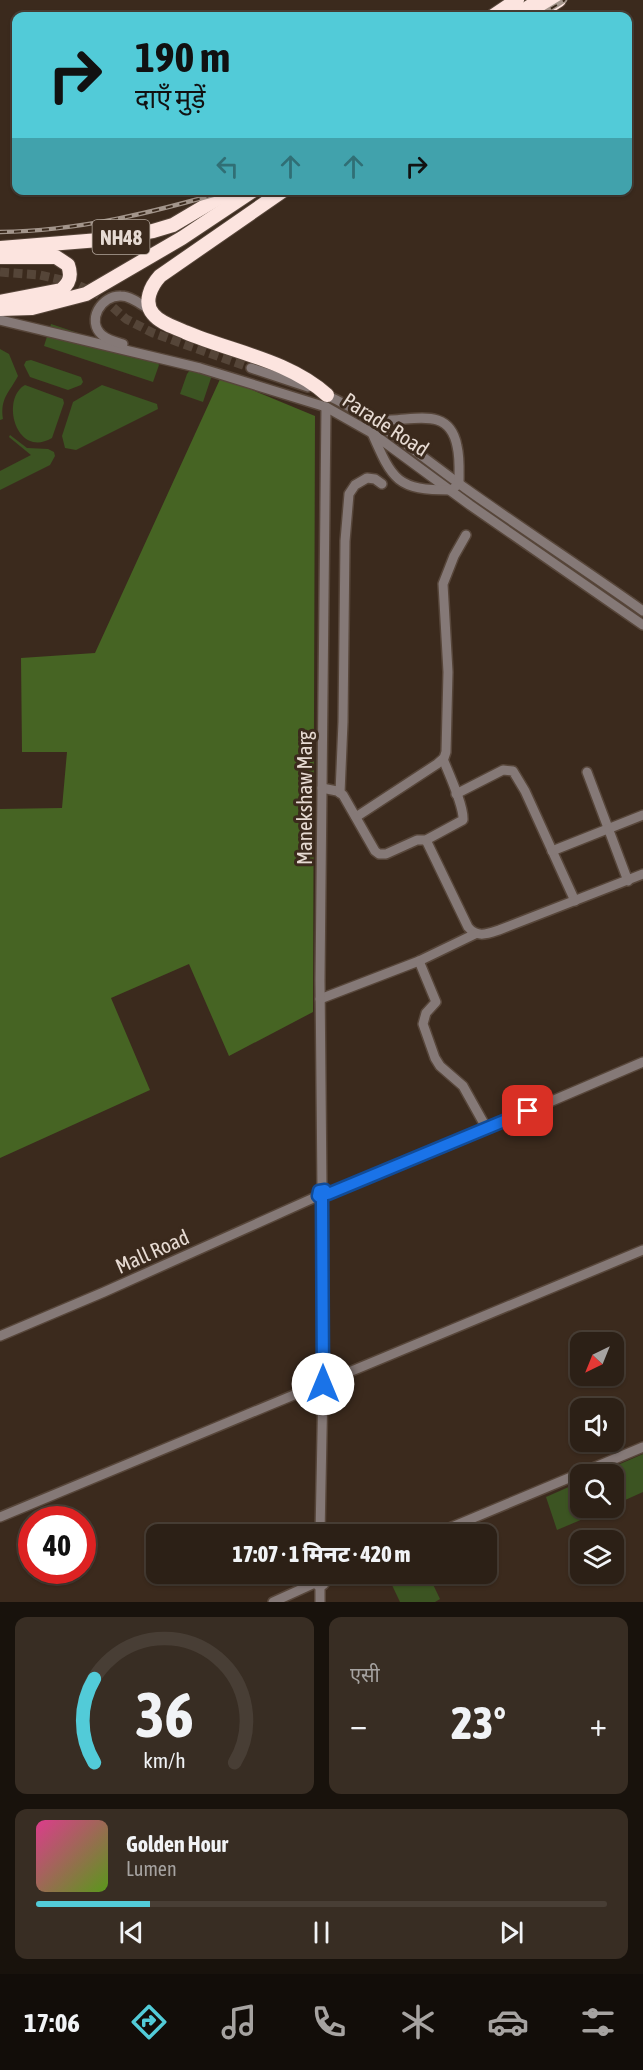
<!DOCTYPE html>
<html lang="hi">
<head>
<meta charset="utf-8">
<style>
	:root { --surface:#2c2016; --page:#382d23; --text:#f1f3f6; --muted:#a6a3a1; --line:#483e35; --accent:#52cbd8 }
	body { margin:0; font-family:"Asap Condensed","Noto Sans Devanagari",sans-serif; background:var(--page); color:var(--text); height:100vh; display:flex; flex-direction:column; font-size:22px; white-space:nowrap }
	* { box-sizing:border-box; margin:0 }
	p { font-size:20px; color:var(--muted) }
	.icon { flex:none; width:33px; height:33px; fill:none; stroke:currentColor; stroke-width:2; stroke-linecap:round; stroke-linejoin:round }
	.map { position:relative; height:1602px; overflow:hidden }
	.side { display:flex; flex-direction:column; gap:15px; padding:15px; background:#18120c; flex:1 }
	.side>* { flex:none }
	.top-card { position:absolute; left:12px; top:12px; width:620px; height:183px; border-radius:12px; box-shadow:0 2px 4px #0004,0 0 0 2px var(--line); background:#52cbd8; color:#111; overflow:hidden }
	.needle { width:39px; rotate:223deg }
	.controls { position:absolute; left:570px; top:1332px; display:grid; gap:12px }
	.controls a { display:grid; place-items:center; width:54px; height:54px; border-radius:12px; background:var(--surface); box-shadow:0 2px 4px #0004,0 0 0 2px var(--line); font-size:30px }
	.speed { position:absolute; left:18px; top:1506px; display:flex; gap:12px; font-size:30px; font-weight:700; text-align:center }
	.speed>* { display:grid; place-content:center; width:78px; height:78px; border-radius:50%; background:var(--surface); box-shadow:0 2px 4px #0004,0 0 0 2px var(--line); line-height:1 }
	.speed .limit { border:9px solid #d22; background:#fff; color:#111 }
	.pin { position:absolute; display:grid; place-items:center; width:51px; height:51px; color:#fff; margin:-26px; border-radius:12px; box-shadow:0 3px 9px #0006 }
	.me { position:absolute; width:66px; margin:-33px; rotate:0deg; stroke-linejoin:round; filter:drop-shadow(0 0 4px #0008) }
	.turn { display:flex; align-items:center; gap:21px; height:126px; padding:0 24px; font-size:27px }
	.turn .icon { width:78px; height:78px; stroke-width:2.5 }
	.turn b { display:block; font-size:42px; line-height:51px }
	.lanes { display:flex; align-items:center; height:57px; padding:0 24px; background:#0003; justify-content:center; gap:30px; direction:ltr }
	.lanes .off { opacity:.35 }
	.big { font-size:45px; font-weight:800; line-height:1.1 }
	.side .tile { flex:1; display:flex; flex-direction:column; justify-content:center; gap:9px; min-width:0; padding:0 21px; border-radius:12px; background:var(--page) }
	.side .dial { align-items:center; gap:0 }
	.dial svg { height:156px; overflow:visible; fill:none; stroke:var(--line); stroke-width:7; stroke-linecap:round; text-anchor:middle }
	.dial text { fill:var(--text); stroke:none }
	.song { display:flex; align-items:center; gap:18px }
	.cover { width:72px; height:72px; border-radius:9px; background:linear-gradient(135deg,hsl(330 70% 55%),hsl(90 70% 35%)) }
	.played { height:6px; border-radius:3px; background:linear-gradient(90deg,var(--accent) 20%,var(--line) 20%) }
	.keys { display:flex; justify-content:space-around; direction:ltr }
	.heat { display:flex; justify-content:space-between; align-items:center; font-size:33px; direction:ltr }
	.side .tiles { flex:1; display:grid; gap:15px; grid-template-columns:1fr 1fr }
	.tile:last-child { grid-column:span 2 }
	.trip { position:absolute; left:146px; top:1524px; width:351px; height:60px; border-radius:12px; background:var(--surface); box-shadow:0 2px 4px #0004,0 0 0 2px var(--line); font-weight:800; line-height:60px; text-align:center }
	.tabs { display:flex; height:96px; justify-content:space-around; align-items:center; background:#120d09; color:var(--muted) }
	.tabs .icon { width:42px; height:42px }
	.tabs .current { color:var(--accent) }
	.tabs b { font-size:27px; color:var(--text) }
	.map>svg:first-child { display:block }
	.green { fill:#3c5422 }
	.forest { fill:#466423 }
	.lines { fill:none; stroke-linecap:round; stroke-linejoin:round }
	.minor-tunnel { stroke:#554538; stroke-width:9; stroke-dasharray:9 4.5; stroke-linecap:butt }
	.minor-casing { stroke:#57463a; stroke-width:12 }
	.highway-casing { stroke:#57463a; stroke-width:16 }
	.minor { stroke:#857977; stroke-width:9 }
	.highway { stroke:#fce4df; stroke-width:14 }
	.rail-casing { stroke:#a3958b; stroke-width:4.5 }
	.rail { stroke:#3b2a1d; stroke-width:2; stroke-dasharray:7; stroke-linecap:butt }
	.route-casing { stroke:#114b97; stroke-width:15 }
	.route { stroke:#1a73e8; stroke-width:10 }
	.labels { text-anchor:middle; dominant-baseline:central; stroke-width:6; stroke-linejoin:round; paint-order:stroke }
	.shield { fill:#3b2a1d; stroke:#b3a69c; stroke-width:1.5 }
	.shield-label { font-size:20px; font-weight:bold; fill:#e7dbd3 }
	.street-label { font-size:21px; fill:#e7dbd3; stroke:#3b2a1d }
</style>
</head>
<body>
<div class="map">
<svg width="643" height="1602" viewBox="0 0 643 1602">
	<rect width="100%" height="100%" fill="#3b2a1d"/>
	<g class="green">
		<path d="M 51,324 L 156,359 L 159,365 L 153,382 L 44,346 Z"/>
		<path d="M 0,349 L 9,354 L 18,376 C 9,393 0,398 3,419 L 0,420 Z"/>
		<path d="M 31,360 L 81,377 L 83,382 L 81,385 L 68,390 L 30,377 L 24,365 L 26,361 Z"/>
		<path d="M 190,370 L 212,375 L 203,402 L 180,394 L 187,374 Z"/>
		<path d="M 25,385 L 63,399 L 64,403 L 52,438 C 16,459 0,399 25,385 Z"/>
		<path d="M 102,385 L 157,404 L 158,409 L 76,450 L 65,448 L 62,436 L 73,402 Z"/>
		<path d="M 10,435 L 27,448 L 48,449 L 54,452 L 55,456 L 50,465 L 0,490 L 0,471 L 31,455 L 9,437 Z"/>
		<path d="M 643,1454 L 643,1492 L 614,1505 L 614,1474 L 597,1474 Z"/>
		<path d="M 580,1482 L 580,1508 L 609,1508 L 557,1530 L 546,1497 Z"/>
		<path d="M 408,1574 L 428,1574 L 440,1599 L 435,1602 L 400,1602 L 391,1583 Z"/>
	</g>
	<path class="forest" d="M 221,377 L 315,416 L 313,1012 L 229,1056 L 189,964 L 111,998 L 150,1090 L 0,1158 L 0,809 L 62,808 L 67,752 L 22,752 L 21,658 L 95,653 Z"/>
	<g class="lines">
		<path class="minor-tunnel" d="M 0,272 L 40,275 L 71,282 L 99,295 L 126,319 L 153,333 L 251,368"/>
		<defs>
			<g id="minor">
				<path d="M 0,320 L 200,368 L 326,407 L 372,433 L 470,505 L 643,625"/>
				<path d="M 123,344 C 116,342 108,340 102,335 C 86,321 101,295 121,296 C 131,296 142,305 150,310"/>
				<path d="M 251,368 L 308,387"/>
				<path d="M 324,394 C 372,415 422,457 465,488 C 524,530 584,569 643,611"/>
				<path d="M 369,419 C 376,420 384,421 392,420 C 419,419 450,409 457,446 C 460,458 459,471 459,484 L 451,490 C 397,490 393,481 372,433"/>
				<path d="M 587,772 L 628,881"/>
				<path d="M 322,788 L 337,791 L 343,795 L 375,851 L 379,854 L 386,854 L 417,840 L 426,840 L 463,820 C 464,806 449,774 443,759"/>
				<path d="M 340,793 L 343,722 L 345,541 L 349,494 L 355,485 L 367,478 L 375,479 L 382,484"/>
				<path d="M 456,794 L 503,770 L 513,771 L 525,791 L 575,901"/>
				<path d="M 356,817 L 437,764 L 444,758 L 446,752 L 448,672 L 443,584 L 454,556 L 466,535"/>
				<path d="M 426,840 L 468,927 C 477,938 487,934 499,930 L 643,874"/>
				<path d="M 552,851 L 643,815"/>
				<path d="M 419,961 L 436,1002 L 426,1013 L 423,1024 L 435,1058 L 440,1066 L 463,1086 L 487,1129"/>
				<path d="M 320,999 L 419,961 L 475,934"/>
				<path d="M 322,1190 L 320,980 L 326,407"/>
				<path d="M 328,1194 L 449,1145 L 643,1062"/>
				<path d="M 0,1336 L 104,1292 L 318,1196"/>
				<path d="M 0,1517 L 643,1250"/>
				<path d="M 320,1534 L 323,1384 L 322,1199"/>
				<path d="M 435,1534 L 643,1447"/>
				<circle cx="320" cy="1581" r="5"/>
				<path d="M 325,1580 L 340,1574"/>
				<path d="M 273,1602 L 315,1583"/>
				<path d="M 320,1602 L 320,1586"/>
			</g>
			<g id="highway">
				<path d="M 493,16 L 517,0"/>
				<path d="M 515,16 L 540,0"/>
				<path d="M 534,16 L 559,0"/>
				<path d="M 284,190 L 160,276 C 151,286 143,302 153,314 C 160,323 174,327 185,332 C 232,352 288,360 327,395"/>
				<path d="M 0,248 L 99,240 L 153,231 L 173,225 L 232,190"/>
				<path d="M 0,257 L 56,257 L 68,265 C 72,276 70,283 61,290 L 0,302"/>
				<path d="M 0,309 L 32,308 L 86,294 L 182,238 L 254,190"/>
			</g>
		</defs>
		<use href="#minor" class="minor-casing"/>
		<use href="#highway" class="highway-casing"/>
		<use href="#minor" class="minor"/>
		<use href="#highway" class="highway"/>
		<defs>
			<g id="rail">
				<path d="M 539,16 L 565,0"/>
				<path d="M 0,232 C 79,231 155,212 230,190"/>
			</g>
		</defs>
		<use href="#rail" class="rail-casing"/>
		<use href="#rail" class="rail"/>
	</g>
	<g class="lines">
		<defs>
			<path id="route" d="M 323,1384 L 322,1199 L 318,1196 L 319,1191 L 325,1190 L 328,1194 L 528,1111"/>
		</defs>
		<use href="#route" class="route-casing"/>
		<use href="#route" class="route"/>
	</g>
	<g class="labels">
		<rect class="shield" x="92.5" y="220" width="57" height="34" rx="4.5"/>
		<g class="shield-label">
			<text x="121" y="237">NH48</text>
		</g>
		<g class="street-label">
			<text transform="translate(386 424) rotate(33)">Parade Road</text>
			<text transform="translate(304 798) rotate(-90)">Manekshaw Marg</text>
			<text transform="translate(152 1251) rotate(-24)">Mall Road</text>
		</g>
	</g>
</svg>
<div class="controls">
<a><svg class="needle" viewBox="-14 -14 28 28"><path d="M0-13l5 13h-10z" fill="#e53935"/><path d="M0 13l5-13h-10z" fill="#a6a3a1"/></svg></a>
<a><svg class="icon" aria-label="sound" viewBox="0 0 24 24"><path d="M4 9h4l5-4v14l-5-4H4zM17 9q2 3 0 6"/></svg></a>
<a><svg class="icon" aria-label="search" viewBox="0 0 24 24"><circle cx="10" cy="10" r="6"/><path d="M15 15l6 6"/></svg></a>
<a><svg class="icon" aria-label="layers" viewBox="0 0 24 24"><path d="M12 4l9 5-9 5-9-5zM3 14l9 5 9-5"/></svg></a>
</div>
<div class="speed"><div class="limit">40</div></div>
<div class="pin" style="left:528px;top:1111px;background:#d93025"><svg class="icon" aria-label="arrive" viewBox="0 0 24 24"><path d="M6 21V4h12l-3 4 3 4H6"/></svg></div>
<svg class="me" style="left:323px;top:1384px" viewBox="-20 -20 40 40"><circle r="19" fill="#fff"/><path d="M0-13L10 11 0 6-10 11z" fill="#1a73e8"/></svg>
<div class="trip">17:07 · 1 मिनट · 420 m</div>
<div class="top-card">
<div class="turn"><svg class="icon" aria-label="right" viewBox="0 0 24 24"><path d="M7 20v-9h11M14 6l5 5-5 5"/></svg><div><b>190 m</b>दाएँ मुड़ें</div></div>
<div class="lanes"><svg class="icon off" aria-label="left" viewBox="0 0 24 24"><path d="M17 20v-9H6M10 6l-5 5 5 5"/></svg><svg class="icon off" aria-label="ahead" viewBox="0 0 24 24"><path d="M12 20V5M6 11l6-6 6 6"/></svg><svg class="icon off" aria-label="ahead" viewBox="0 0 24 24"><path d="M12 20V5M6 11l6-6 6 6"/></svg><svg class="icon" aria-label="right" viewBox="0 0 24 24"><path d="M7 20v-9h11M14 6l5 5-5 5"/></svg></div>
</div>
</div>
<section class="side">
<div class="tiles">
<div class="tile dial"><svg viewBox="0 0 100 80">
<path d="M14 69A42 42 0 1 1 86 69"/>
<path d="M14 69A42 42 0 0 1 14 26" stroke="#52cbd8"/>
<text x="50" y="56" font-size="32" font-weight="700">36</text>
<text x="50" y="72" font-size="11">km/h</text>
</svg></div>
<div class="tile"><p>एसी</p>
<div class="heat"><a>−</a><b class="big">23°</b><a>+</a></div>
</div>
<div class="tile">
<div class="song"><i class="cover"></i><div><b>Golden Hour</b><p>Lumen</p></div></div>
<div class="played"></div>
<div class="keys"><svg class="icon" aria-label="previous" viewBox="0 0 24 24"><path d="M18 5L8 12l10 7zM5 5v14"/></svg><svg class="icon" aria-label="pause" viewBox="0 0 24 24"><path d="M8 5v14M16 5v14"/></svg><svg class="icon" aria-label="next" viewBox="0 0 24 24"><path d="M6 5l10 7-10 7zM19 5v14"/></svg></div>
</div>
</div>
</section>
<nav class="tabs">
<b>17:06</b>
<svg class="icon current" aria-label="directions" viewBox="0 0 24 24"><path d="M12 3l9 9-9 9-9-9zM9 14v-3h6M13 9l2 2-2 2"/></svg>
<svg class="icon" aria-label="music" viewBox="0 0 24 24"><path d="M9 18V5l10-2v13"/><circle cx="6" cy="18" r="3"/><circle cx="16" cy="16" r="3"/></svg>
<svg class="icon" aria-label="phone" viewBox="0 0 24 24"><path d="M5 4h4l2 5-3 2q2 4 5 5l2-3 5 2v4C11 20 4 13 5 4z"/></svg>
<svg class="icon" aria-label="climate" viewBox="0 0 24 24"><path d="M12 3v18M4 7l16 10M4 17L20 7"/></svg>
<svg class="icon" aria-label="car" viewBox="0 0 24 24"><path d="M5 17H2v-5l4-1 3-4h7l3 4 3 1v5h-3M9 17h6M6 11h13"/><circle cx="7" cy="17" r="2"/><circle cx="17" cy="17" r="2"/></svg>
<svg class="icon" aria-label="filters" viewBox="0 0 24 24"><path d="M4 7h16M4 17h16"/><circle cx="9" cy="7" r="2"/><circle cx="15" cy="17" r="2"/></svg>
</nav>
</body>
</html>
